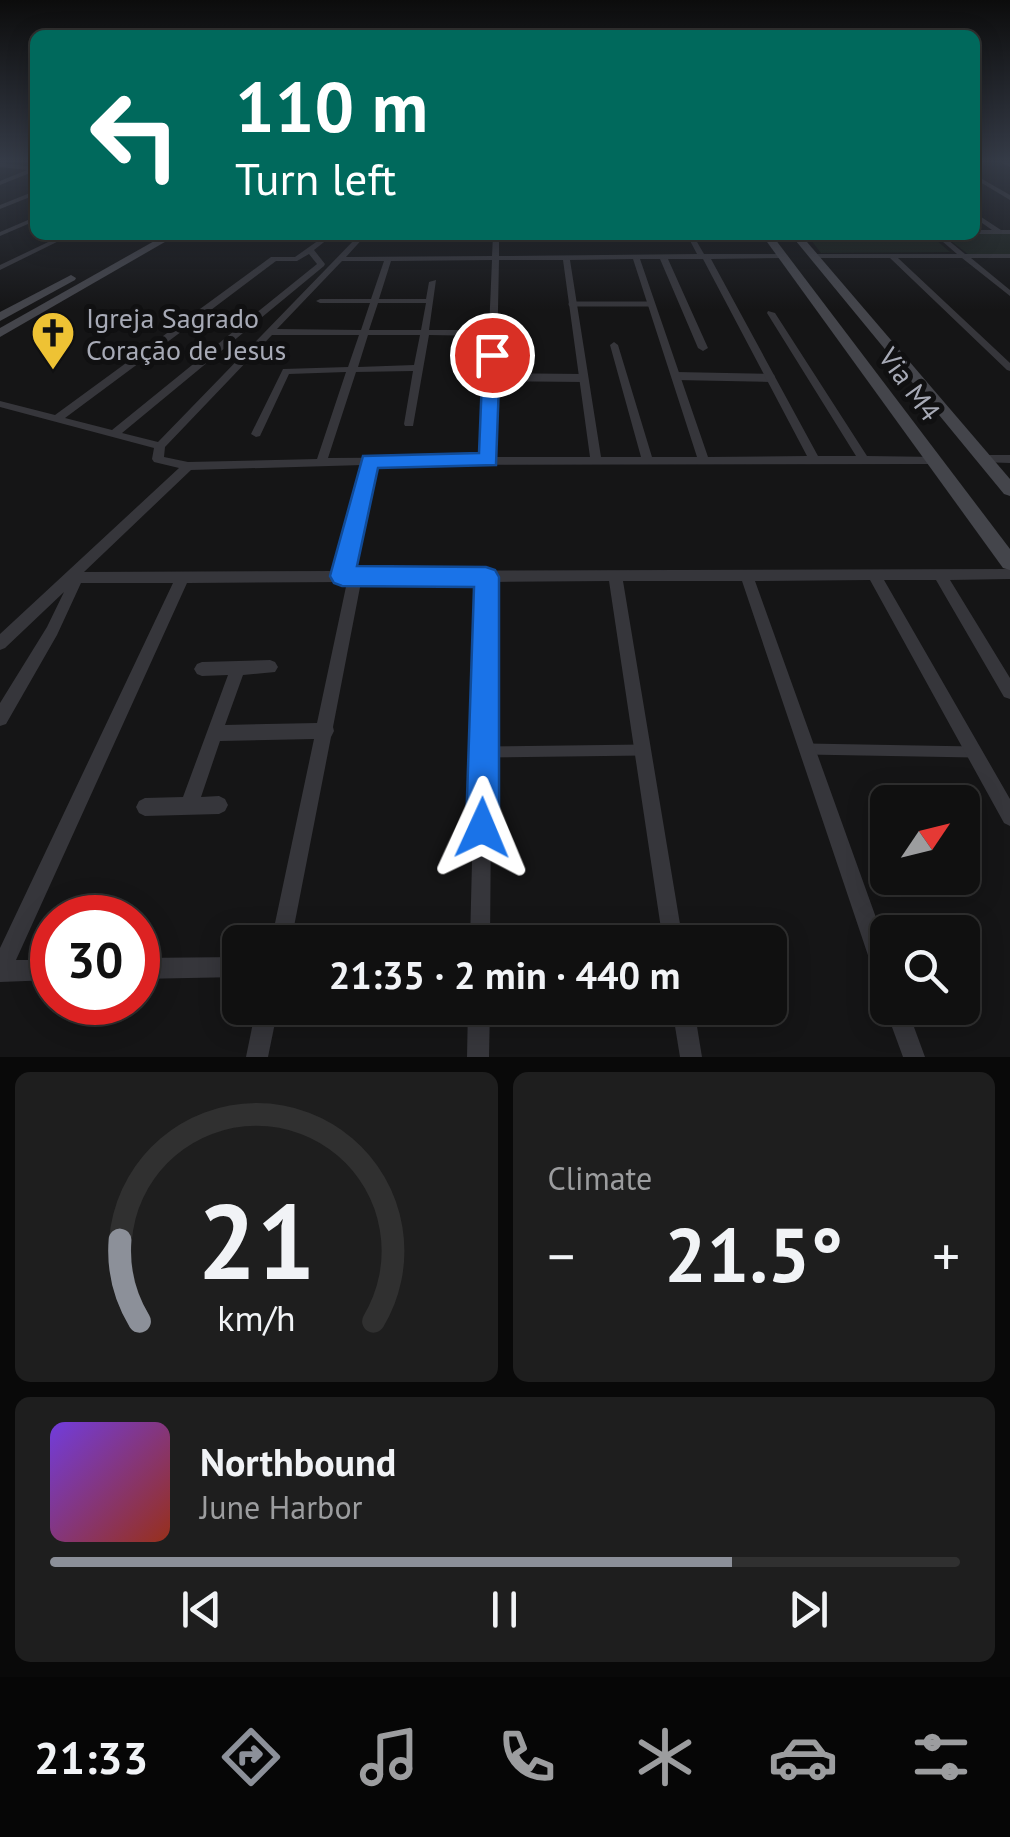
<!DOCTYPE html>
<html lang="en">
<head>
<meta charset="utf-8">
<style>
	:root { --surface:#101010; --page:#1e1e1e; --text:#f1f3f6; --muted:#9c9d9f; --line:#303030; --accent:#8c9099 }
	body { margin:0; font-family:"PT Sans",sans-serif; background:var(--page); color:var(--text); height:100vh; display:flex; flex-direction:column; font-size:38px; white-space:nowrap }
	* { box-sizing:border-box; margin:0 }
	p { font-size:32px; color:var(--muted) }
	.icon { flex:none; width:55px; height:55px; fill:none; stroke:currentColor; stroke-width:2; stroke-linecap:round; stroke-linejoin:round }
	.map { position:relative; height:1057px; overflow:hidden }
	.details { display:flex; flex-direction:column; gap:15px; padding:15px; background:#090909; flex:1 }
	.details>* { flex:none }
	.hud { position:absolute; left:30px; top:30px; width:950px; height:210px; border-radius:15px; box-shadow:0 5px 25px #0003,0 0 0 2px var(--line); background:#00695c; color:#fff; overflow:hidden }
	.needle { width:65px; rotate:55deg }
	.controls { position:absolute; left:870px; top:785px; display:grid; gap:20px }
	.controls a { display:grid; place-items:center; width:110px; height:110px; border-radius:15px; background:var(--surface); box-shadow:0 5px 25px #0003,0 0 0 2px var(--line); font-size:50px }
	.speed { position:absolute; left:30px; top:895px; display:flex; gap:20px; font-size:50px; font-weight:700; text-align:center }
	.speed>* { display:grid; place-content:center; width:130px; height:130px; border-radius:50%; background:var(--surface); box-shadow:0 5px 25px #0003,0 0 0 2px var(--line); line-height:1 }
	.speed .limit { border:15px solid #d22; background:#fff; color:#111 }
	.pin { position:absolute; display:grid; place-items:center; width:85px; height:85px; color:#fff; margin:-42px; border:5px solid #fff; border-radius:50%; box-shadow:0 2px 10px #0007 }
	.me { position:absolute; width:110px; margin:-55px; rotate:1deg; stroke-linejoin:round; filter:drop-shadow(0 0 8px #0008) }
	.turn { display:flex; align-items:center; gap:35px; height:210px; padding:0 40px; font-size:45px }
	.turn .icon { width:130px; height:130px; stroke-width:2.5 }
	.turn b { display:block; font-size:70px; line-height:85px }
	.big { font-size:75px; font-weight:600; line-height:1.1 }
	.details .card { flex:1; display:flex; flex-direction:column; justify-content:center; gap:15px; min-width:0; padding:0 35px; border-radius:15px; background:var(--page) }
	.details .dial { align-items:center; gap:0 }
	.dial svg { height:260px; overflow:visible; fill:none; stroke:var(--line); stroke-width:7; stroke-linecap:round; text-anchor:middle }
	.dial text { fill:var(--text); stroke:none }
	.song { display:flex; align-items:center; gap:30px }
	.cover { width:120px; height:120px; border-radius:15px; background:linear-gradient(135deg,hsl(260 70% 55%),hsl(10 70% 35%)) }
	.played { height:10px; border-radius:5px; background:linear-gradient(90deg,var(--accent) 75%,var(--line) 75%) }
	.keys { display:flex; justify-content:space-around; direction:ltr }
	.heat { display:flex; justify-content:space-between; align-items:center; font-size:55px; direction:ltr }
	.details .tiles { flex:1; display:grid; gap:15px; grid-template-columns:1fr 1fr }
	.card:last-child { grid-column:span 2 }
	.trip { position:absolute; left:222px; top:925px; width:565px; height:100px; border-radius:15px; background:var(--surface); box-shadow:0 5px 25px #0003,0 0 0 2px var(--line); font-weight:600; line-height:100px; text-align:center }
	.dock { display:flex; height:160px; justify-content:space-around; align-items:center; background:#060606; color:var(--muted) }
	.dock .icon { width:70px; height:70px }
	.dock .on { color:var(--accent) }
	.dock b { font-size:45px; color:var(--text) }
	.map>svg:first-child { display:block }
	.green { fill:#1b211c }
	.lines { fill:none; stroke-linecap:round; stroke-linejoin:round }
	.pedestrian-far2 { stroke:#36363b; stroke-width:5 }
	.pedestrian-far1 { stroke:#36363b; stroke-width:8 }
	.pedestrian { stroke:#36363b; stroke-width:11 }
	.minor { fill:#36363b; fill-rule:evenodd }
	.secondary { fill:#44454b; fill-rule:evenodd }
	.route { fill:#1a73e8; stroke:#114b97; stroke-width:2.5 }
	.labels { text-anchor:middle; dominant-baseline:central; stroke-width:10; stroke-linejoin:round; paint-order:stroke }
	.far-poi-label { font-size:28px; fill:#a7aab6; stroke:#101011; text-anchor:start }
	.far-street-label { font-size:28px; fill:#a7aab6; stroke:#101011 }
</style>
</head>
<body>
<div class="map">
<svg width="1010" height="1057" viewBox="0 0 1010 1057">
	<rect width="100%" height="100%" fill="#151516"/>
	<g class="green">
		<path d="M 1010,233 L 1010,254 L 969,255 L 950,240 L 966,239 L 944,235 Z"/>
		<path d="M 807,235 L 930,235 L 950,252 L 821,253 Z"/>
	</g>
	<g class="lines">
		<path class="pedestrian-far2" d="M 571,304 L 651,304"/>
		<g class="pedestrian-far1">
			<path d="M 676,376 L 771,378"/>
			<path d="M 491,377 L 583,378"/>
		</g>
		<g class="pedestrian">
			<path d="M 807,749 L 974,752"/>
			<path d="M 484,752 L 643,750"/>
		</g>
		<g class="minor">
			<path d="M 1001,162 L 1010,163 L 1010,167 L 1002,163 Z"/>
			<path d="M 0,163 L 35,167 L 35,171 L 0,185 L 0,181 L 27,170 L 0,167 Z"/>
			<path d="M 975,175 L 1010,195 L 1010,200 L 975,179 Z"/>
			<path d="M 35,191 L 35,195 L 0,209 L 0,205 Z"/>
			<path d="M 975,213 L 1001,230 L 1010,230 L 1010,234 L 975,234 L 975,230 L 992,230 L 975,218 Z"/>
			<path d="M 35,217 L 35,221 L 0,236 L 0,232 Z"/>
			<path d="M 63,235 L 71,235 L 0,270 L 0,265 Z"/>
			<path d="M 326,235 L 333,235 L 314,250 L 325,264 L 324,266 L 122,433 L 158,442 L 359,235 L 366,235 L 346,257 L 492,256 L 493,235 L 499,235 L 499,256 L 697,254 L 687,235 L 693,235 L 704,254 L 783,254 L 787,256 L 783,258 L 711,259 L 818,456 L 856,456 L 767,313 L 768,311 L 775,313 L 867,456 L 937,457 L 939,460 L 933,464 L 375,465 L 351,571 L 1010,569 L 1010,579 L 950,580 L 1010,678 L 1010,699 L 1004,697 L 936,580 L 884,580 L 1010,799 L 1010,826 L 1004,823 L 870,580 L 755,581 L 888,951 L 888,992 L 880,990 L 877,982 L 742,581 L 623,581 L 683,942 L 663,942 L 609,581 L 493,582 L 490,942 L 470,942 L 479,582 L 361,582 L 333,727 L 334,731 L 331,737 L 291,942 L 271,942 L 314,739 L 220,741 L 201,797 L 219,796 L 225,799 L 228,805 L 225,811 L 219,814 L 145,816 L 139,813 L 136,807 L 139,801 L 145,798 L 183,797 L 228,675 L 202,676 L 197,674 L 194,669 L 197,664 L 202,662 L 270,660 L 275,662 L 278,667 L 275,672 L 243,675 L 225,725 L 317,723 L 347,582 L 187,583 L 16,960 L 52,960 L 52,980 L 0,982 L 0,948 L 173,583 L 81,583 L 57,635 L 6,724 L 0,726 L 0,703 L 47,627 L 64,592 L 5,648 L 0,650 L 0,634 L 179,468 L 154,462 L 152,459 L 154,448 L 0,407 L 0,401 L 55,415 L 271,257 L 295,257 ZM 309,254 L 317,264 L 240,326 L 199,319 L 276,261 L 297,261 ZM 633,259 L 697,457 L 652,457 L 618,345 L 614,342 L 610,345 L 641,457 L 601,457 L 570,260 ZM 640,259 L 660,259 L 698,348 L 703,351 L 708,348 L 668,259 L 703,259 L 807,456 L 708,457 ZM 492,260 L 489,330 L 429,330 L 436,280 L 429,282 L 426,299 L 379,299 L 391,261 ZM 499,260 L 563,260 L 590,457 L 495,457 ZM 342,261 L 384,261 L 371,299 L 320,299 L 316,301 L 320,303 L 370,303 L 361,330 L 277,329 ZM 378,303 L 426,303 L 421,330 L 369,330 ZM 193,323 L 234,331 L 112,430 L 65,418 ZM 272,335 L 359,335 L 348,367 L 283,369 L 251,434 L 256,437 L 260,436 L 289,374 L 346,372 L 317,459 L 188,462 L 164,457 L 165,447 ZM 368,335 L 420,335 L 414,365 L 358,367 ZM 429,335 L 488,336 L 484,457 L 328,458 L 356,372 L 413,371 L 404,424 L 405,426 L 413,426 ZM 363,465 L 337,571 L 84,572 L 191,470 Z"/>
			<path d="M 935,235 L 942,235 L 965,254 L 1010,254 L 1010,258 L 971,258 L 1010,290 L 1010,296 L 962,258 L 898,258 L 1010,363 L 1010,371 L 1007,370 L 890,258 L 813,258 L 809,256 L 813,254 L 957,254 Z"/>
			<path d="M 984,455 L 1010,455 L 1010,463 L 980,462 L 978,459 Z"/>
			<path d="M 240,957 L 240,977 L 138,979 L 138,958 Z"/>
			<path d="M 888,1002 L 888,1008 L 907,1008 L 925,1057 L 903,1057 L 885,1008 Z"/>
			<path d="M 256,1008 L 278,1008 L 268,1057 L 246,1057 Z"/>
			<path d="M 468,1008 L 490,1008 L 489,1057 L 467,1057 Z"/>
			<path d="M 672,1008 L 694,1008 L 702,1057 L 680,1057 Z"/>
		</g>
		<g class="secondary">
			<path d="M 165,235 L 177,235 L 0,337 L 0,328 Z"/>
			<path d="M 762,235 L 772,235 L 1010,549 L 1010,570 L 1003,568 Z"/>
			<path d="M 791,235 L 801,235 L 1010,479 L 1010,496 L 1004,494 Z"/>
			<path d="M 71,275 L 76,278 L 75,280 L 0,321 L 0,312 Z"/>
		</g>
	</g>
	<linearGradient id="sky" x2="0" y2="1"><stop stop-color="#0c0c0c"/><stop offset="0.52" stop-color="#353b47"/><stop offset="1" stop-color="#353b47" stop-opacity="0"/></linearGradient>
	<rect width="1010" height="310" fill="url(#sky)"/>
	<path class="route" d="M 492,350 L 500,355 L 496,465 L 378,468 L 357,566 L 486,567 L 495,570 L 499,577 L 499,828 L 494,840 L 482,845 L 470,840 L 466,828 L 474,587 L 342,586 L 334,583 L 330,576 L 363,456 L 479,453 L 483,355 Z"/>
	<defs>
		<symbol id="church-pin" viewBox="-11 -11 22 30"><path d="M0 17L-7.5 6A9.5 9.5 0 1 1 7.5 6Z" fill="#eec234" stroke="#101011"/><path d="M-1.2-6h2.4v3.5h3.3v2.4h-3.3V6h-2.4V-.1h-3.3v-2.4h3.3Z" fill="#111"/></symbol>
	</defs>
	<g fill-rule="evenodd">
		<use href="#church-pin" x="28" y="308" width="50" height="68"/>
	</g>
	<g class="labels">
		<g class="far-poi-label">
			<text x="86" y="317">Igreja Sagrado<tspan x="86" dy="32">Coração de Jesus</tspan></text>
		</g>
		<g class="far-street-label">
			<text transform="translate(910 384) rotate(54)">Via M4</text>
		</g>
	</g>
</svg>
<div class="controls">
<a><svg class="needle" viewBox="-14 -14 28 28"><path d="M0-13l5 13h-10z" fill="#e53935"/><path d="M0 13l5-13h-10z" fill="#9c9d9f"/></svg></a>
<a><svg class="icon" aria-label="search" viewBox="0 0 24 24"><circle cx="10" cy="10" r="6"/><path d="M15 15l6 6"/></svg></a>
</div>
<div class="speed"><div class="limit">30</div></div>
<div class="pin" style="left:492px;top:355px;background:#d93025"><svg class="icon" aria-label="arrive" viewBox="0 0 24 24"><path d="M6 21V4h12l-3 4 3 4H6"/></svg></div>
<svg class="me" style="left:482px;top:828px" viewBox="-20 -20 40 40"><path d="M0-17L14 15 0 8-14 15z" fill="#1a73e8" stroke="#fff" stroke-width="4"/></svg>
<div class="trip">21:35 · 2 min · 440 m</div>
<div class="hud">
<div class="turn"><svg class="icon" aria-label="left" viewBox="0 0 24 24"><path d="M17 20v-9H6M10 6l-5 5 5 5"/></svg><div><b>110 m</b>Turn left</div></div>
</div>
</div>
<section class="details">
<div class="tiles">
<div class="card dial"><svg viewBox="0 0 100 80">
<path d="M14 69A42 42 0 1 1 86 69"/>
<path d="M14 69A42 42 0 0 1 8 44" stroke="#8c9099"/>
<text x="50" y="56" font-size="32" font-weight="700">21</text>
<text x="50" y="72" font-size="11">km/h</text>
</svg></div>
<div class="card"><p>Climate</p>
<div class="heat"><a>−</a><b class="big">21.5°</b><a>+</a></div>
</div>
<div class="card">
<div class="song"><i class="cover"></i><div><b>Northbound</b><p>June Harbor</p></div></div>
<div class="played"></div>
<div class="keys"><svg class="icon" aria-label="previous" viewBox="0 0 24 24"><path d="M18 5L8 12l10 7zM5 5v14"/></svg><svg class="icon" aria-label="pause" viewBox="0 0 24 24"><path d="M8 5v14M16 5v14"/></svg><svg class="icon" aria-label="next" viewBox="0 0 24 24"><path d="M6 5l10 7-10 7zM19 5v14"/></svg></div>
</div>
</div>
</section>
<nav class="dock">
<b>21:33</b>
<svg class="icon on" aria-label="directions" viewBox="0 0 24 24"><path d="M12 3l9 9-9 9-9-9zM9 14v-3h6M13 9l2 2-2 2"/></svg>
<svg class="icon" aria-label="music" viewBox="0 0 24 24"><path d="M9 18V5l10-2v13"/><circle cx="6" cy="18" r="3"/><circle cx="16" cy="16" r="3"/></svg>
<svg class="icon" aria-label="phone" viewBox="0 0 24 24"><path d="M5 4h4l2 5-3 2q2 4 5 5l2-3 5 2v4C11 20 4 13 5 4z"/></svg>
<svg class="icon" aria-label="climate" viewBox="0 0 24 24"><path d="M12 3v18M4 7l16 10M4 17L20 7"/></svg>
<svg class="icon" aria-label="car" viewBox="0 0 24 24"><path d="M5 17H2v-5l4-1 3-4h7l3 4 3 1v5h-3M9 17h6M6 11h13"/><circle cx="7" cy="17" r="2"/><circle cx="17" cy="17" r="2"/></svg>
<svg class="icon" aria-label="filters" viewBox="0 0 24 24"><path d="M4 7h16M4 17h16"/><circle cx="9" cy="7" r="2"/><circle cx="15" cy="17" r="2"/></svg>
</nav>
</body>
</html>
